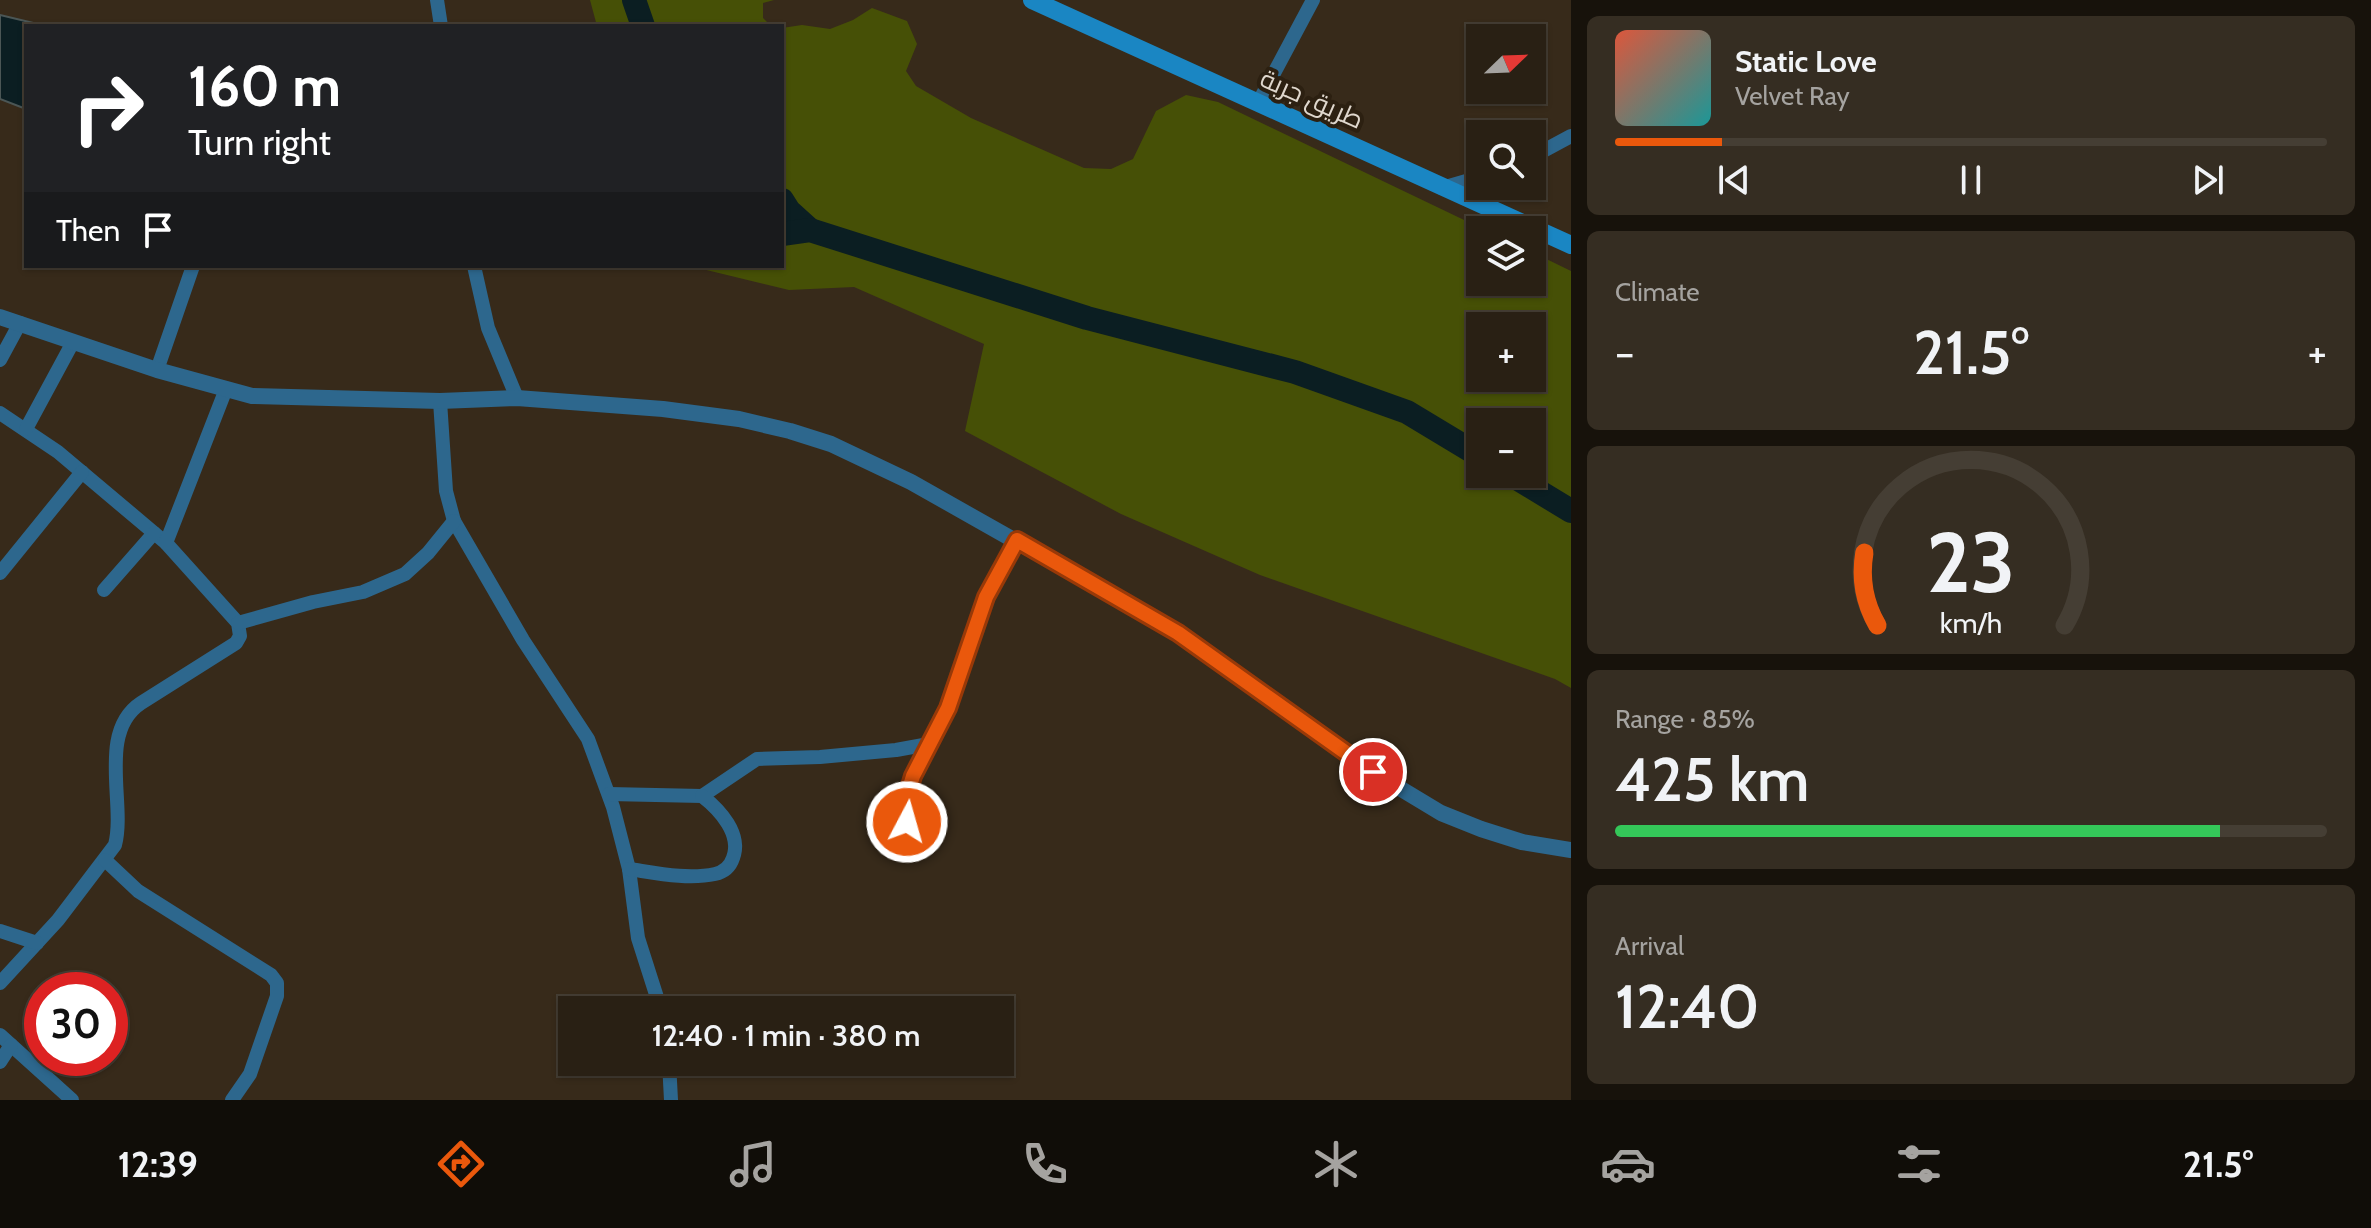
<!DOCTYPE html>
<html lang="en">
<head>
<meta charset="utf-8">
<style>
	:root { --surface:#292014; --page:#352d22; --text:#f1f3f6; --muted:#a5a3a0; --line:#453e34; --accent:#ea580c }
	body { margin:0; font-family:Cabin,Cairo,sans-serif; background:var(--page); color:var(--text); height:100vh; display:flex; flex-direction:column; font-size:30px; white-space:nowrap }
	* { box-sizing:border-box; margin:0 }
	p { font-size:26px; color:var(--muted) }
	.icon { flex:none; width:44px; height:44px; fill:none; stroke:currentColor; stroke-width:2; stroke-linecap:round; stroke-linejoin:round }
	.map { position:relative; flex:1; overflow:hidden }
	.panel { display:flex; flex-direction:column; gap:16px; padding:16px; background:#17120b; width:800px }
	.panel>* { flex:none }
	.guide { position:absolute; left:24px; top:24px; width:760px; height:244px; border-radius:0px; box-shadow:0 2px 6px #0004,0 0 0 2px var(--line); background:#202124; color:#fff; overflow:hidden }
	.needle { width:52px; rotate:67deg }
	.fabs { position:absolute; left:1466px; top:24px; display:grid; gap:16px }
	.fabs a { display:grid; place-items:center; width:80px; height:80px; border-radius:0px; background:var(--surface); box-shadow:0 2px 6px #0004,0 0 0 2px var(--line); font-size:40px }
	.speed { position:absolute; left:24px; top:972px; display:flex; gap:16px; font-size:40px; font-weight:700; text-align:center }
	.speed>* { display:grid; place-content:center; width:104px; height:104px; border-radius:50%; background:var(--surface); box-shadow:0 2px 6px #0004,0 0 0 2px var(--line); line-height:1 }
	.speed .limit { border:12px solid #d22; background:#fff; color:#111 }
	.pin { position:absolute; display:grid; place-items:center; width:68px; height:68px; color:#fff; margin:-34px; border:4px solid #fff; border-radius:50%; box-shadow:0 2px 8px #0007 }
	.me { position:absolute; width:88px; margin:-44px; rotate:6deg; stroke-linejoin:round; filter:drop-shadow(0 0 6px #0008) }
	.turn { display:flex; align-items:center; gap:28px; height:168px; padding:0 32px; font-size:36px }
	.turn .icon { width:104px; height:104px; stroke-width:2.5 }
	.turn b { display:block; font-size:56px; line-height:68px }
	.then { display:flex; align-items:center; height:76px; padding:0 32px; background:#0003; gap:16px; font-size:30px }
	.big { font-size:60px; font-weight:600; line-height:1.1 }
	.panel .tile { flex:1; display:flex; flex-direction:column; justify-content:center; gap:12px; min-width:0; padding:0 28px; border-radius:12px; background:var(--page) }
	.panel .dial { align-items:center; gap:0 }
	.dial svg { height:208px; overflow:visible; fill:none; stroke:var(--line); stroke-width:7; stroke-linecap:round; text-anchor:middle }
	.dial text { fill:var(--text); stroke:none }
	.song { display:flex; align-items:center; gap:24px }
	.cover { width:96px; height:96px; border-radius:12px; background:linear-gradient(135deg,hsl(10 70% 55%),hsl(180 70% 35%)) }
	.played { height:8px; border-radius:4px; background:linear-gradient(90deg,var(--accent) 15%,var(--line) 15%) }
	.keys { display:flex; justify-content:space-around; direction:ltr }
	.heat { display:flex; justify-content:space-between; align-items:center; font-size:44px; direction:ltr }
	.charge { height:12px; border-radius:6px; background:linear-gradient(90deg,#34c759 85%,var(--line) 0) }
	.trip { position:absolute; left:558px; top:996px; width:456px; height:80px; border-radius:0px; background:var(--surface); box-shadow:0 2px 6px #0004,0 0 0 2px var(--line); font-weight:600; line-height:80px; text-align:center }
	.dock { display:flex; height:128px; justify-content:space-around; align-items:center; background:#100d08; color:var(--muted) }
	.dock .icon { width:56px; height:56px }
	.dock .current { color:var(--accent) }
	.dock b { font-size:36px; color:var(--text) }
	main { display:flex; flex:1; min-height:0 }
	.map>svg:first-child { display:block }
	.green { fill:#465006; fill-rule:evenodd }
	.water { fill:#0b1e22; stroke:#4b5655; stroke-width:2 }
	.lines { fill:none; stroke-linecap:round; stroke-linejoin:round }
	.river { stroke:#0b1e22; stroke-width:24 }
	.minor { stroke:#2d678d; stroke-width:14 }
	.tertiary { stroke:#2d678d; stroke-width:16 }
	.secondary { stroke:#1a86c3; stroke-width:18 }
	.route-casing { stroke:#983908; stroke-width:20 }
	.route { stroke:#ea580c; stroke-width:14 }
	.labels { text-anchor:middle; dominant-baseline:central; stroke-width:8; stroke-linejoin:round; paint-order:stroke }
	.street-label { font-size:26px; fill:#dfd7cd; stroke:#2c2011 }
</style>
</head>
<body>
<main>
<div class="map">
<svg width="1571" height="1100" viewBox="0 0 1571 1100">
	<rect width="100%" height="100%" fill="#372a1a"/>
	<g class="green">
		<path d="M 590,0 L 774,0 L 763,3 L 763,18 L 771,26 L 597,26 Z"/>
		<path d="M 872,8 L 907,21 L 917,44 L 906,71 L 916,86 L 971,118 L 1084,168 L 1111,169 L 1133,159 L 1156,111 L 1186,95 L 1218,102 L 1485,230 L 1480,230 L 1480,282 L 1532,282 L 1532,252 L 1571,271 L 1571,688 L 1555,679 L 1260,575 L 1121,514 L 965,431 L 984,344 L 854,287 L 789,290 L 690,266 L 782,266 L 782,28 L 802,25 L 830,29 L 853,20 ZM 1480,326 L 1532,326 L 1532,378 L 1480,378 ZM 1532,422 L 1532,474 L 1480,474 L 1480,422 Z"/>
	</g>
	<path class="water" d="M 0,15 L 46,26 L 26,26 L 26,109 L 0,99 Z"/>
	<g class="lines">
		<g class="river">
			<path d="M 634,0 L 643,26"/>
			<path d="M 782,200 L 789,211 L 810,230"/>
			<path d="M 782,234 L 810,230 L 1087,318 L 1295,372 L 1407,412 L 1480,456"/>
			<path d="M 1510,474 L 1571,511"/>
		</g>
		<g class="minor">
			<path d="M 437,0 L 441,26"/>
			<path d="M 1258,103 L 1313,0"/>
			<path d="M 1532,157 L 1571,136"/>
			<path d="M 1442,188 L 1480,177"/>
			<path d="M 474,266 L 488,328 L 517,398"/>
			<path d="M 0,360 L 20,323"/>
			<path d="M 157,370 L 193,266"/>
			<path d="M 440,401 L 446,491 L 454,521 L 523,640 L 588,739 L 613,807 L 629,869 L 638,938 L 661,1010"/>
			<path d="M 0,413 L 58,452 L 166,543 L 238,623 L 240,636 L 236,643 L 141,703 C 97,732 126,804 115,845 L 58,920 L 0,983"/>
			<path d="M 26,429 L 73,342"/>
			<path d="M 166,543 L 226,389"/>
			<path d="M 0,573 L 82,472"/>
			<path d="M 104,590 L 154,533"/>
			<path d="M 238,623 L 313,602 L 363,592 L 405,574 L 428,553 L 454,521"/>
			<path d="M 609,794 L 702,796 L 757,759 L 820,757 L 896,750 L 929,744"/>
			<path d="M 903,830 L 907,818 L 906,799 L 913,776 L 948,708 L 986,597 L 1017,540"/>
			<path d="M 105,860 L 138,891 L 271,975 L 277,983 L 277,996 L 250,1074 L 232,1100"/>
			<path d="M 629,869 C 656,873 688,880 715,874 C 724,872 730,867 733,858 C 742,834 720,810 702,796"/>
			<path d="M 0,931 L 37,943"/>
			<path d="M 0,1035 L 72,1100"/>
			<path d="M 0,1062 L 11,1045"/>
			<path d="M 669,1062 L 671,1100"/>
		</g>
		<path class="tertiary" d="M 0,317 L 157,370 L 252,396 L 440,401 L 517,398 L 663,409 L 739,419 L 790,431 L 831,444 L 911,482 L 1178,633 L 1373,772 L 1441,813 L 1481,829 L 1522,842 L 1571,850"/>
		<path class="secondary" d="M 1032,0 L 1571,245"/>
	</g>
	<g class="lines">
		<defs>
			<path id="route" d="M 907,822 L 906,799 L 913,776 L 948,708 L 986,597 L 1017,540 L 1178,633 L 1373,772"/>
		</defs>
		<use href="#route" class="route-casing"/>
		<use href="#route" class="route"/>
	</g>
	<g class="labels">
		<g class="street-label">
			<text transform="translate(1312 99) rotate(24)">طريق جربة</text>
		</g>
	</g>
</svg>
<div class="fabs">
<a><svg class="needle" viewBox="-14 -14 28 28"><path d="M0-13l5 13h-10z" fill="#e53935"/><path d="M0 13l5-13h-10z" fill="#a5a3a0"/></svg></a>
<a><svg class="icon" aria-label="search" viewBox="0 0 24 24"><circle cx="10" cy="10" r="6"/><path d="M15 15l6 6"/></svg></a>
<a><svg class="icon" aria-label="layers" viewBox="0 0 24 24"><path d="M12 4l9 5-9 5-9-5zM3 14l9 5 9-5"/></svg></a>
<a>+</a>
<a>−</a>
</div>
<div class="speed"><div class="limit">30</div></div>
<div class="pin" style="left:1373px;top:772px;background:#d93025"><svg class="icon" aria-label="arrive" viewBox="0 0 24 24"><path d="M6 21V4h12l-3 4 3 4H6"/></svg></div>
<svg class="me" style="left:907px;top:822px" viewBox="-20 -20 40 40"><circle r="17" fill="#ea580c" stroke="#fff" stroke-width="3"/><path d="M0-11L8 9 0 5-8 9z" fill="#fff"/></svg>
<div class="trip">12:40 · 1 min · 380 m</div>
<div class="guide">
<div class="turn"><svg class="icon" aria-label="right" viewBox="0 0 24 24"><path d="M7 20v-9h11M14 6l5 5-5 5"/></svg><div><b>160 m</b>Turn right</div></div>
<div class="then">Then<svg class="icon" aria-label="arrive" viewBox="0 0 24 24"><path d="M6 21V4h12l-3 4 3 4H6"/></svg></div>
</div>
</div>
<section class="panel">
<div class="tile">
<div class="song"><i class="cover"></i><div><b>Static Love</b><p>Velvet Ray</p></div></div>
<div class="played"></div>
<div class="keys"><svg class="icon" aria-label="previous" viewBox="0 0 24 24"><path d="M18 5L8 12l10 7zM5 5v14"/></svg><svg class="icon" aria-label="pause" viewBox="0 0 24 24"><path d="M8 5v14M16 5v14"/></svg><svg class="icon" aria-label="next" viewBox="0 0 24 24"><path d="M6 5l10 7-10 7zM19 5v14"/></svg></div>
</div>
<div class="tile"><p>Climate</p>
<div class="heat"><a>−</a><b class="big">21.5°</b><a>+</a></div>
</div>
<div class="tile dial"><svg viewBox="0 0 100 80">
<path d="M14 69A42 42 0 1 1 86 69"/>
<path d="M14 69A42 42 0 0 1 9 41" stroke="#ea580c"/>
<text x="50" y="56" font-size="32" font-weight="700">23</text>
<text x="50" y="72" font-size="11">km/h</text>
</svg></div>
<div class="tile"><p>Range · 85%</p><b class="big">425 km</b><div class="charge"></div></div>
<div class="tile"><p>Arrival</p><b class="big">12:40</b></div>
</section>
</main>
<nav class="dock">
<b>12:39</b>
<svg class="icon current" aria-label="directions" viewBox="0 0 24 24"><path d="M12 3l9 9-9 9-9-9zM9 14v-3h6M13 9l2 2-2 2"/></svg>
<svg class="icon" aria-label="music" viewBox="0 0 24 24"><path d="M9 18V5l10-2v13"/><circle cx="6" cy="18" r="3"/><circle cx="16" cy="16" r="3"/></svg>
<svg class="icon" aria-label="phone" viewBox="0 0 24 24"><path d="M5 4h4l2 5-3 2q2 4 5 5l2-3 5 2v4C11 20 4 13 5 4z"/></svg>
<svg class="icon" aria-label="climate" viewBox="0 0 24 24"><path d="M12 3v18M4 7l16 10M4 17L20 7"/></svg>
<svg class="icon" aria-label="car" viewBox="0 0 24 24"><path d="M5 17H2v-5l4-1 3-4h7l3 4 3 1v5h-3M9 17h6M6 11h13"/><circle cx="7" cy="17" r="2"/><circle cx="17" cy="17" r="2"/></svg>
<svg class="icon" aria-label="filters" viewBox="0 0 24 24"><path d="M4 7h16M4 17h16"/><circle cx="9" cy="7" r="2"/><circle cx="15" cy="17" r="2"/></svg>
<b>21.5°</b>
</nav>
</body>
</html>
